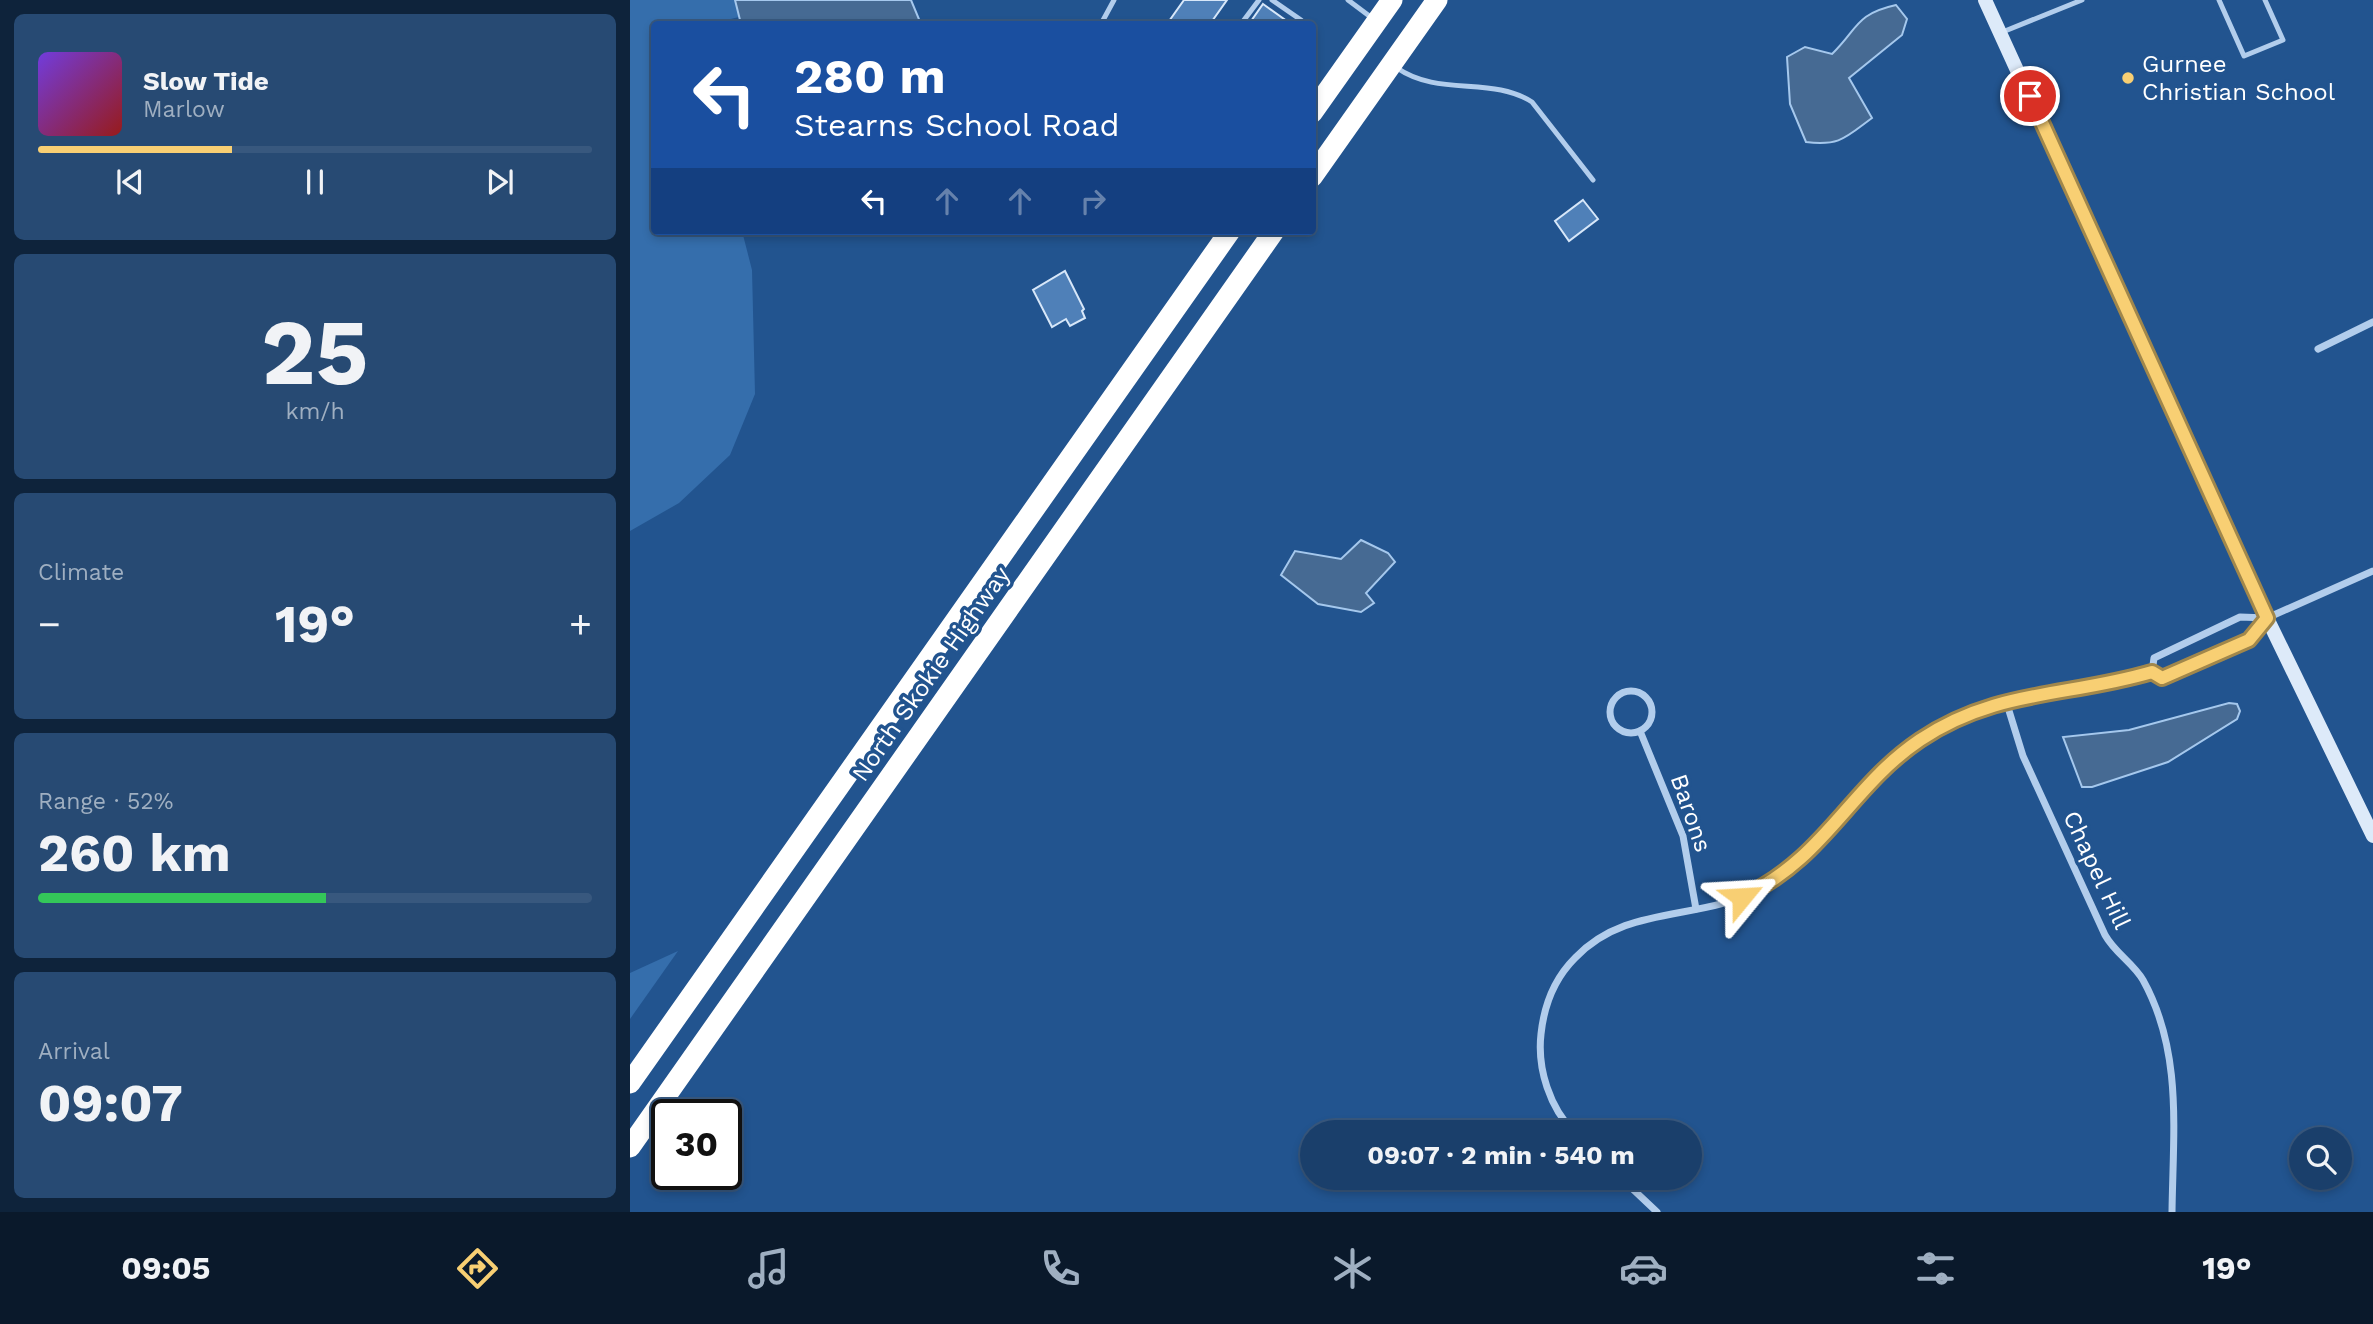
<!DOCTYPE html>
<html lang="en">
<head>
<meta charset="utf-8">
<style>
	:root { --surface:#1a3f6b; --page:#274a73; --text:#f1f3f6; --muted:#9fafc1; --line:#38587e; --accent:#f8cf73 }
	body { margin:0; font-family:"Work Sans",sans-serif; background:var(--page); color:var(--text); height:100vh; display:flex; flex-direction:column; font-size:26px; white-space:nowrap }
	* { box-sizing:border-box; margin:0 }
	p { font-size:23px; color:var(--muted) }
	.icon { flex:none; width:38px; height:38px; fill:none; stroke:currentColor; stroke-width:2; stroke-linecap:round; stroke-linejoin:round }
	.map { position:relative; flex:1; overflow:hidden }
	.panel { display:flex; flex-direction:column; gap:14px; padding:14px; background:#0e233b; width:630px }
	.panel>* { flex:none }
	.hud { position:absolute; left:21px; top:21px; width:665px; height:214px; border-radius:7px; box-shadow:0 4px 10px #0003,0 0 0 2px var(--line); background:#1a4fa0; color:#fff; overflow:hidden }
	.fabs { position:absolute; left:1659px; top:1127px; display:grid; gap:14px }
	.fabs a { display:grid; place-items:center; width:63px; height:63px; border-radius:50%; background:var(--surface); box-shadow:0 4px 10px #0003,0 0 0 2px var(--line); font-size:35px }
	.speed { position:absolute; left:21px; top:1099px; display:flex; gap:14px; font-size:35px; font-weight:700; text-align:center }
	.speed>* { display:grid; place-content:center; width:91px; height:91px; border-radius:50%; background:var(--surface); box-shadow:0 4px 10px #0003,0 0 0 2px var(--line); line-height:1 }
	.speed .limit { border:4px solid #111; border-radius:10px; background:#fff; color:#111 }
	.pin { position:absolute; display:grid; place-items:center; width:60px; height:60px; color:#fff; margin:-30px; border:4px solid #fff; border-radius:50%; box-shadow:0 2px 7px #0007 }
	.me { position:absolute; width:77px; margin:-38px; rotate:63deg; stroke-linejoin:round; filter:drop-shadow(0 0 5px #0008) }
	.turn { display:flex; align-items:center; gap:24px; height:147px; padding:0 28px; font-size:32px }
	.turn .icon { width:91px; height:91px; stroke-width:2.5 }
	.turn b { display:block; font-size:49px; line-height:60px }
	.lanes { display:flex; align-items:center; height:66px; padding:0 28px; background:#0003; justify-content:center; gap:35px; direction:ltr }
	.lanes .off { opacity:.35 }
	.big { font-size:52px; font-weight:700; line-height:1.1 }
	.panel .tile { flex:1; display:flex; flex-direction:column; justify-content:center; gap:10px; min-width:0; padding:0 24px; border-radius:10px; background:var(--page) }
	.panel .dial { align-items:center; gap:0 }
	.dial b { font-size:91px; line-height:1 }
	.song { display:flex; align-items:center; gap:21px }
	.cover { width:84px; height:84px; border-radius:10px; background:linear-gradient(135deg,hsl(260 70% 55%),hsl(0 70% 35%)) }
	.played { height:7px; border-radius:4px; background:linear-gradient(90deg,var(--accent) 35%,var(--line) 35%) }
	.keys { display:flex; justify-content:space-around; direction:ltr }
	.heat { display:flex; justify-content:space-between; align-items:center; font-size:38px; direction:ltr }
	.charge { height:10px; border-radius:5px; background:linear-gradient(90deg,#34c759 52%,var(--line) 0) }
	.trip { position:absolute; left:670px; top:1120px; width:402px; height:70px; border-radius:35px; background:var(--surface); box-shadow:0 4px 10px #0003,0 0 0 2px var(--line); font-weight:700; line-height:70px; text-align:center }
	.tab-bar { display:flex; height:112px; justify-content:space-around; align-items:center; background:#0a192b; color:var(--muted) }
	.tab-bar .icon { width:49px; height:49px }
	.tab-bar .current { color:var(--accent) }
	.tab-bar b { font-size:32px; color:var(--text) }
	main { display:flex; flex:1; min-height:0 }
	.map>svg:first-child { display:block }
	.green { fill:#356eac }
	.water { fill:#466a93; stroke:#a5c8ed; stroke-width:2 }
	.building { fill:#4f80b8; stroke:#d7e7f9; stroke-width:2 }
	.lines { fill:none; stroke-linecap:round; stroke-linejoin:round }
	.lane { stroke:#b2cdec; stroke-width:5 }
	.street { stroke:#b2cdec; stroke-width:7 }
	.secondary { stroke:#ddeaf9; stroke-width:14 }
	.highway { stroke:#fff; stroke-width:21 }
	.route-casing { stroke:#a1874b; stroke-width:18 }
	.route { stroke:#f8cf73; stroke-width:12 }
	.poi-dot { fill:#f8cf73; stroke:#22548f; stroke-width:2.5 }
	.labels { text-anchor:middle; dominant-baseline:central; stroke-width:7; stroke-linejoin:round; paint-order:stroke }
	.poi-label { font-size:24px; fill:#fff; stroke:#22548f; text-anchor:start }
	.street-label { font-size:24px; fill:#fff; stroke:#22548f }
</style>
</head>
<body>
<main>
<section class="panel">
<div class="tile">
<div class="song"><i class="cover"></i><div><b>Slow Tide</b><p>Marlow</p></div></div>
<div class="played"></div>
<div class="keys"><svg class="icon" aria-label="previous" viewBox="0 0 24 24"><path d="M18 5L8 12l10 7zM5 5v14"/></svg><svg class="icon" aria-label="pause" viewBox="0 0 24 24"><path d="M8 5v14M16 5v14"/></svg><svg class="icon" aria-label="next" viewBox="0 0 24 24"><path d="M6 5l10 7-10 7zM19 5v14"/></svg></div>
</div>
<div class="tile dial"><b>25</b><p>km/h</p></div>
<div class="tile"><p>Climate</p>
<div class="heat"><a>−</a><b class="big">19°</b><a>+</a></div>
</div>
<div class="tile"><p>Range · 52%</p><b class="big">260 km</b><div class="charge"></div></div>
<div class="tile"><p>Arrival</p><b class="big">09:07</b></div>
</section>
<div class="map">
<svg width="1743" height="1212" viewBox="0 0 1743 1212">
	<rect width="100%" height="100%" fill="#22548f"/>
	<g class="green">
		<path d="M 0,0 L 105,0 L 109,17 L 80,24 L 24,24 L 24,231 L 112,231 L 122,270 L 125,394 L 100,455 L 49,503 L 0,531 Z"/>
		<path d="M 48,951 L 0,1019 L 0,973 Z"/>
	</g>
	<g class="water">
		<path d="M 105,0 L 281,0 L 291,24 L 111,24 Z"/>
		<path d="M 1266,5 L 1277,19 L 1272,35 L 1219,78 L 1242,118 C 1215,138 1210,146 1176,142 L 1160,104 L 1157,57 L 1175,47 L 1202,54 C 1228,29 1225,14 1266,5 Z"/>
		<path d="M 731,540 L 758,553 L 765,562 L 736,593 L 744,603 L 731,612 L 688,604 L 651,575 L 665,551 L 711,559 Z"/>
		<path d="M 1599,703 L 1607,704 L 1610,711 L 1607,719 L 1538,762 L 1462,787 L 1452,787 L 1433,737 L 1499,730 Z"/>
	</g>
	<g class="building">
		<path d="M 554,0 L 597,0 L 580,24 L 537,24 Z"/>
		<path d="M 633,4 L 661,24 L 619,24 Z"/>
		<path d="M 953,200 L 968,219 L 939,241 L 925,221 Z"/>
		<path d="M 435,271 L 454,309 L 452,311 L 455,318 L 440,326 L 436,319 L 422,327 L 403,290 Z"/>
	</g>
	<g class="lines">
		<g class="lane">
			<path d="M 642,0 L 671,20 L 669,24"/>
			<path d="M 718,0 L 742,18"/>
			<path d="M 1589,0 L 1614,56 L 1653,40 L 1635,0"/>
			<path d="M 471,24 L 484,0"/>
			<path d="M 611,24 L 629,0"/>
			<path d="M 1370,33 L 1452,0"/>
			<path d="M 767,68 C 809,97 862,76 902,102 L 963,180"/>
		</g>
		<g class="street">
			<path d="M 1688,349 L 1743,322"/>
			<path d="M 1522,672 L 1524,658 L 1610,617 L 1637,618 L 1743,571"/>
			<circle cx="1001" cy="712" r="21"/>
			<path d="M 1376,701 L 1393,756 L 1475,935 C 1485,953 1503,963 1513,980 C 1553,1052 1543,1132 1542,1212"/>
			<path d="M 1010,731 L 1053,836 L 1066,909"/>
			<path d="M 944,1132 C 920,1108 907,1069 911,1034 C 914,1006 924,979 945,958 C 998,902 1073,923 1135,886 C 1186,856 1219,806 1260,764 C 1346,686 1420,702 1522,672 L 1533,678 L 1619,640 L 1636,619"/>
			<path d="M 991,1178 L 1027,1212"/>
		</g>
		<path class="secondary" d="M 1355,0 L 1637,618 L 1743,836"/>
		<g class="highway">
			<path d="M 682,113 L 762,0"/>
			<path d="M 682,177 L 807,0"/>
			<path d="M 0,1083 L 600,231"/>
			<path d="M 0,1147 L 644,231"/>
		</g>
	</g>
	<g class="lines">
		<defs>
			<path id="route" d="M 1112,897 C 1195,859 1220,787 1290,740 C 1366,689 1438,697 1522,672 L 1532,678 L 1619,640 L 1637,618 L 1400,96"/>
		</defs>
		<use href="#route" class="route-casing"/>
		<use href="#route" class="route"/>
	</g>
	<circle class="poi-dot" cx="1498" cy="78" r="7"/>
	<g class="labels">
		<g class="poi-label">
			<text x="1512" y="64">Gurnee<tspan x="1512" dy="28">Christian School</tspan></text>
		</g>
		<g class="street-label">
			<text transform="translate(301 674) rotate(-55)">North Skokie Highway</text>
			<text transform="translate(1061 813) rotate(71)">Barons</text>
			<text transform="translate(1467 870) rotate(65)">Chapel Hill</text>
		</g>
	</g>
</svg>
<div class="fabs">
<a><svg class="icon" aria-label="search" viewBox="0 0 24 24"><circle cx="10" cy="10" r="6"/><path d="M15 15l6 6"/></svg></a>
</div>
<div class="speed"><div class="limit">30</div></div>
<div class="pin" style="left:1400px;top:96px;background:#d93025"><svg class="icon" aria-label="arrive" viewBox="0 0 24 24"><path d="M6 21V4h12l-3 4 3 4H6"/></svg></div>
<svg class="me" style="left:1112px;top:897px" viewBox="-20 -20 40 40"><path d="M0-17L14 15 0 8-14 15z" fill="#f8cf73" stroke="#fff" stroke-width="4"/></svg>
<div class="trip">09:07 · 2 min · 540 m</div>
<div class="hud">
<div class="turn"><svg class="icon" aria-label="left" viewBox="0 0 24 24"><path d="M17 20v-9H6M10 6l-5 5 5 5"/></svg><div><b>280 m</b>Stearns School Road</div></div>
<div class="lanes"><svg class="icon" aria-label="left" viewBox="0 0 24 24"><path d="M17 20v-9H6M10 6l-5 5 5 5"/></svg><svg class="icon off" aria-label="ahead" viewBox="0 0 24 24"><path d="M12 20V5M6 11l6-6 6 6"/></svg><svg class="icon off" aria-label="ahead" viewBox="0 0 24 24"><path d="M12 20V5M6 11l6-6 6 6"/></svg><svg class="icon off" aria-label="right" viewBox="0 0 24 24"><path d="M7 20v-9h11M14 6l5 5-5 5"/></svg></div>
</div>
</div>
</main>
<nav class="tab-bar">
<b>09:05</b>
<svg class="icon current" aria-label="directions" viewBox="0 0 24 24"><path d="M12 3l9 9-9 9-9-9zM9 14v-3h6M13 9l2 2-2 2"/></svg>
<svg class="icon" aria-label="music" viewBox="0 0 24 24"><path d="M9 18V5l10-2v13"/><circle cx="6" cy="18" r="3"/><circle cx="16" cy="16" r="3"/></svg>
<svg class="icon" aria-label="phone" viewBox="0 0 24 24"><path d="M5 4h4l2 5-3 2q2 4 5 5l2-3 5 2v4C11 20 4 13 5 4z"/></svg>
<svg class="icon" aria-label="climate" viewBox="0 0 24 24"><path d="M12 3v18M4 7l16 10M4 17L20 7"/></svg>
<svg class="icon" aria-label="car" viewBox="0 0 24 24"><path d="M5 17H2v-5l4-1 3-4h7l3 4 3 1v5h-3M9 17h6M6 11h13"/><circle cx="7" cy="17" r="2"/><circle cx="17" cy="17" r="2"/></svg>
<svg class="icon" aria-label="filters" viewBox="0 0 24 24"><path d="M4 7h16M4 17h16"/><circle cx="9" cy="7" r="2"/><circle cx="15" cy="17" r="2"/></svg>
<b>19°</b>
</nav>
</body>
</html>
